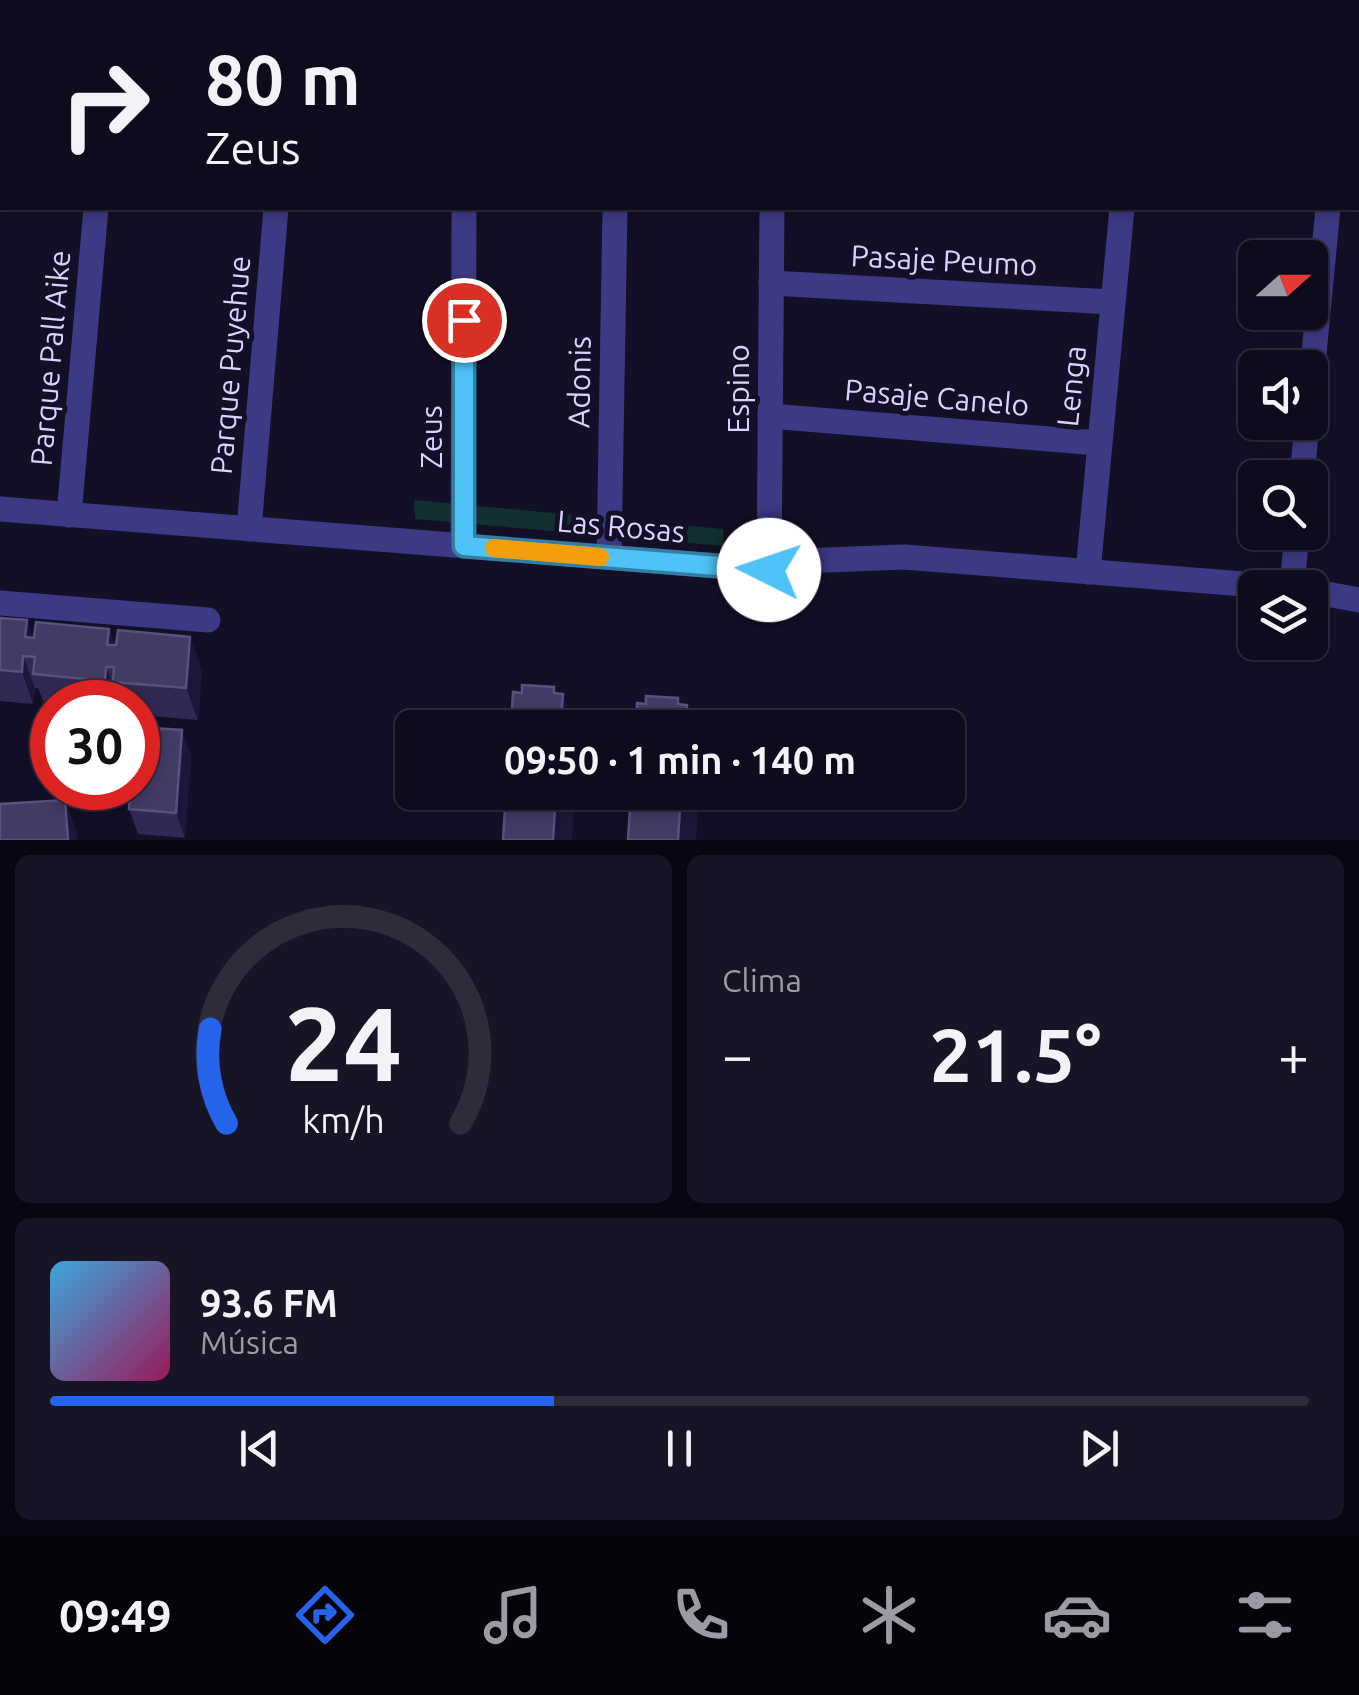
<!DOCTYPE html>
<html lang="es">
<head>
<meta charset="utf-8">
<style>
	:root { --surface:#0e0b1c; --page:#171425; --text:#f1f3f6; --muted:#9b9ba3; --line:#2e2b3b; --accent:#2563eb }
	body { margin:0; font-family:Ubuntu,sans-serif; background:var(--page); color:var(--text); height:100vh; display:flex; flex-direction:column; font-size:38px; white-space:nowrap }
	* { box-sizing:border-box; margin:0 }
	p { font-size:32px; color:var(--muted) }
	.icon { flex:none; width:55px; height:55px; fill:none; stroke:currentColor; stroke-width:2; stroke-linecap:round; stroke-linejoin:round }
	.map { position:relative; height:840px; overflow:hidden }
	.drawer { display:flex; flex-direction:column; gap:15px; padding:15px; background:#08060f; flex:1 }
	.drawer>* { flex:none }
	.hud { position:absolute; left:0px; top:0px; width:1360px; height:210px; box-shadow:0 5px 15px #0003,0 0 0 2px var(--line); background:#0e0b1c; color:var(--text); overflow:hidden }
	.needle { width:65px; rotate:69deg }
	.tools { position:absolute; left:1238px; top:240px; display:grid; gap:20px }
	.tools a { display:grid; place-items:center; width:90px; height:90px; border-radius:15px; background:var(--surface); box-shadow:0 5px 15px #0003,0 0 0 2px var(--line); font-size:50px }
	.speed { position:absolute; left:30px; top:680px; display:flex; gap:20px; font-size:50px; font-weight:700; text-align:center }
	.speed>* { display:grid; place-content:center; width:130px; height:130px; border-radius:50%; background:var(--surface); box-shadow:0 5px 15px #0003,0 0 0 2px var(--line); line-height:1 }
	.speed .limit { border:15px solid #d22; background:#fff; color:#111 }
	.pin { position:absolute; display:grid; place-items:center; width:85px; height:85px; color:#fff; margin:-42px; border:5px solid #fff; border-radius:50%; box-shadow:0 2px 10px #0007 }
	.me { position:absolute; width:110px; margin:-55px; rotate:274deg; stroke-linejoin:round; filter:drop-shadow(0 0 8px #0008) }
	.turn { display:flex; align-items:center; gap:35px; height:210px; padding:0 40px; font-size:45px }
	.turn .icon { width:130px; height:130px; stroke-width:2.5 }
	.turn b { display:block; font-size:70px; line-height:85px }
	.big { font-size:75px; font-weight:700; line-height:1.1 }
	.drawer .widget { flex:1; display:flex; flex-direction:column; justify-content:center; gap:15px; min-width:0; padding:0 35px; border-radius:15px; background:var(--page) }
	.drawer .dial { align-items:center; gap:0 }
	.dial svg { height:260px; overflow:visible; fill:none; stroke:var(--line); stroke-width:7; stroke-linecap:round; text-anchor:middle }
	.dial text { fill:var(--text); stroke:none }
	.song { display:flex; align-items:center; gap:30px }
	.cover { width:120px; height:120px; border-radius:15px; background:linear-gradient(135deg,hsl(200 70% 55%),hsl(330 70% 35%)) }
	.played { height:10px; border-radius:5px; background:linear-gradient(90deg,var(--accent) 40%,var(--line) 40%) }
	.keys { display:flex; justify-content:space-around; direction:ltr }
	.heat { display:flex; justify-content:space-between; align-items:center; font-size:55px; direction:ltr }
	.drawer .tiles { flex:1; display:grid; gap:15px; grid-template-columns:1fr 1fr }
	.widget:last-child { grid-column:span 2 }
	.trip { position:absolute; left:395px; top:710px; width:570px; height:100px; border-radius:15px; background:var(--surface); box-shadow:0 5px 15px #0003,0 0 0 2px var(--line); font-weight:700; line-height:100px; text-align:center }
	.tabs { display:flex; height:160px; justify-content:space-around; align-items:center; background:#06040b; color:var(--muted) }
	.tabs .icon { width:70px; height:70px }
	.tabs .active { color:var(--accent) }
	.tabs b { font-size:45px; color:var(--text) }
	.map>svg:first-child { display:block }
	.green { fill:#12302f }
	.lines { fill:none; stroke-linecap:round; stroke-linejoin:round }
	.minor { stroke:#3d3a85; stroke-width:25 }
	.wall { fill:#312854 }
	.shaded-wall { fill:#1d163a }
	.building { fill:#433a66; stroke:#5a527e; stroke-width:2.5 }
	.route-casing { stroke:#337fa1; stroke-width:25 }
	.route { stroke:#4fc3f7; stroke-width:18 }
	.slow { stroke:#f59e0b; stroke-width:18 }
	.labels { text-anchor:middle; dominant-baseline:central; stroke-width:10; stroke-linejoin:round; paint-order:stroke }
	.street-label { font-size:30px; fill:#d9d4ff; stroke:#130f26 }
</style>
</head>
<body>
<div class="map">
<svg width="1359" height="840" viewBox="0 0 1359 840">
	<rect width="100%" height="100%" fill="#130f26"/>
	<path class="green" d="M 414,500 L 723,529 L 724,546 L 415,519 Z"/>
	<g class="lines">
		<g class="minor">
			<path d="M 464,0 L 464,2"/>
			<path d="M 616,0 L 616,2"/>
			<path d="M 113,2 L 113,0"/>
			<path d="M 294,2 L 294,0"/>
			<path d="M 773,2 L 773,0"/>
			<path d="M 1142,2 L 1142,0"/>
			<path d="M 1344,2 L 1344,0"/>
			<path d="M 0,60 L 2,60"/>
			<path d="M 771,283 L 1112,302"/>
			<path d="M 1310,395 L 1328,208"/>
			<path d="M 770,416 L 1098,443"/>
			<path d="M 1302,478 L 1307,422"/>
			<path d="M 0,509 L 769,570 L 800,561 L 904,557 L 1295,588"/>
			<path d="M 69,515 L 96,208"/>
			<path d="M 249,529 L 276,208"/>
			<path d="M 463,546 L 464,208"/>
			<path d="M 609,557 L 615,208"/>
			<path d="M 769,570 L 772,208"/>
			<path d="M 1088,572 L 1122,208"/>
			<path d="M 1292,587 L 1297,532"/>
			<path d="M 1310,591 L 1359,600"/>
			<path d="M 0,603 L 208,620"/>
		</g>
	</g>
	<g class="wall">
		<path d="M 0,618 L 27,620 L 33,638 L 109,629 L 115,645 L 202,669 L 198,720 L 138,715 L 138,702 L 121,702 L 119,699 L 117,698 L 117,702 L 52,702 L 52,707 L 45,706 L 38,688 L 35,688 L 33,704 L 0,701 Z"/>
		<path d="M 191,755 L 185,838 L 138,834 L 129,809 Z"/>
	</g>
	<g class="shaded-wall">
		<path d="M 27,620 L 39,652 L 25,637 Z"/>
		<path d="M 109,629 L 120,660 L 107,645 Z"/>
		<path d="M 190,637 L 202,669 L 198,720 L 186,688 Z"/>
		<path d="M 23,656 L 35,688 L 33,704 L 22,672 Z"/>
		<path d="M 106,667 L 117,698 L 117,702 L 113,702 L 105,681 Z"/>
		<path d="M 554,687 L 562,708 L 563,694 L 575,728 L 560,728 L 554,693 Z"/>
		<path d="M 678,698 L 686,719 L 687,705 L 695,728 L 685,728 L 678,704 Z"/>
		<path d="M 182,730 L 191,755 L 185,838 L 176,813 Z"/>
		<path d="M 556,792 L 575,792 L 572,840 L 553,840 Z"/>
		<path d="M 681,792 L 700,792 L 696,840 L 678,840 Z"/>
		<path d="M 65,800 L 77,832 L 77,840 L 68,840 Z"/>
	</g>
	<g class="building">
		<path d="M 0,618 L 27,620 L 25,637 L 34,638 L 36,622 L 109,629 L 107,645 L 116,645 L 118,630 L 190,637 L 186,688 L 113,682 L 114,667 L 106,667 L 105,681 L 33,674 L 35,657 L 23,656 L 22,672 L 0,670 Z"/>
		<path d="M 522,685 L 554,687 L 554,693 L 563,694 L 560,728 L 511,728 L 513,692 L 522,693 Z"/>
		<path d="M 646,696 L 678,698 L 678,704 L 687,705 L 685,728 L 636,728 L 637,703 L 646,704 Z"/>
		<path d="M 138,727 L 182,730 L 176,813 L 129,809 L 130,788 L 138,788 Z"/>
		<path d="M 506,792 L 556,792 L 553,840 L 503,840 Z"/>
		<path d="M 631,792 L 681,792 L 678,840 L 628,840 Z"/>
		<path d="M 65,800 L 68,840 L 0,840 L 0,804 Z"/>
	</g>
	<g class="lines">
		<defs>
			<path id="route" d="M 464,320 L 464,546 L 769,570"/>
		</defs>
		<use href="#route" class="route-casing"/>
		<use href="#route" class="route"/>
		<path class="slow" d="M 494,548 L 600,557"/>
	</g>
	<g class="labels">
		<g class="street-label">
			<text transform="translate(944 260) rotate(3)">Pasaje Peumo</text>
			<text transform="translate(50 358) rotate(-85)">Parque Pall Aike</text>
			<text transform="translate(230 365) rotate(-85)">Parque Puyehue</text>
			<text transform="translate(579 382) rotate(-89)">Adonis</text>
			<text transform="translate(1071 386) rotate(-84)">Lenga</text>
			<text transform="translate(738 389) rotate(-90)">Espino</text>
			<text transform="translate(937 397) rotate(5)">Pasaje Canelo</text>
			<text transform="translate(431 437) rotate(-90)">Zeus</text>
			<text transform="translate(621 526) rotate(5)">Las Rosas</text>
		</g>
	</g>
</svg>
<div class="tools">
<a><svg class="needle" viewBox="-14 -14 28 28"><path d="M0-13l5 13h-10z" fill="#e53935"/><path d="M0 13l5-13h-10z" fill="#9b9ba3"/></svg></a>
<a><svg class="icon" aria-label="sound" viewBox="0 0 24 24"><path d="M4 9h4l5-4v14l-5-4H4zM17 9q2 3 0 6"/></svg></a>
<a><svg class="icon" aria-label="search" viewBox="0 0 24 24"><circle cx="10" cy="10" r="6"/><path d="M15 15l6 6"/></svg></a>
<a><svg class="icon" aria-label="layers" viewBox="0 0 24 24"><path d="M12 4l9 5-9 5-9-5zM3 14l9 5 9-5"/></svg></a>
</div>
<div class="speed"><div class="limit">30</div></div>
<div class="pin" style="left:464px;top:320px;background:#d93025"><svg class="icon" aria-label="arrive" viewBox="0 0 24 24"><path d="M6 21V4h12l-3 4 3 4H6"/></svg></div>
<svg class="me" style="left:769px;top:570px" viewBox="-20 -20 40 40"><circle r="19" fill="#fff"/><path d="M0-13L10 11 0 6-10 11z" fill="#4fc3f7"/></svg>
<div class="trip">09:50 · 1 min · 140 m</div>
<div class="hud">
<div class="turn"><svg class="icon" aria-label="right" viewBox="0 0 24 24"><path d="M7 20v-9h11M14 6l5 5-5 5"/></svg><div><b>80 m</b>Zeus</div></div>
</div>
</div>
<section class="drawer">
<div class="tiles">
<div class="widget dial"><svg viewBox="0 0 100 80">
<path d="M14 69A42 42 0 1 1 86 69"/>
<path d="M14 69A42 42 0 0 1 9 40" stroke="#2563eb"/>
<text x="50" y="56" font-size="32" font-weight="700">24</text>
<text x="50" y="72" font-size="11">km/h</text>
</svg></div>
<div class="widget"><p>Clima</p>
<div class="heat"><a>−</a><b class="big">21.5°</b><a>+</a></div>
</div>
<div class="widget">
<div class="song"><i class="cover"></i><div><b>93.6 FM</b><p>Música</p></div></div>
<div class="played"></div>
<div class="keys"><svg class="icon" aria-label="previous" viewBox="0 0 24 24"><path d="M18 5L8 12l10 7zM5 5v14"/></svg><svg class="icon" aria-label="pause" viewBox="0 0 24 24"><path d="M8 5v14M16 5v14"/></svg><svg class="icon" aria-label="next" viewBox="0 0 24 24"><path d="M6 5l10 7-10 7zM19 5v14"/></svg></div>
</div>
</div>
</section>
<nav class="tabs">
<b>09:49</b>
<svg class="icon active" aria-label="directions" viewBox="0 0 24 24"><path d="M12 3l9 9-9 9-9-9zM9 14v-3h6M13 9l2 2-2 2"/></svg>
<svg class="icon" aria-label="music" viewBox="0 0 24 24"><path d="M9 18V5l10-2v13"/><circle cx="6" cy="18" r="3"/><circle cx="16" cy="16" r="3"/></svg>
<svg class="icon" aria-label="phone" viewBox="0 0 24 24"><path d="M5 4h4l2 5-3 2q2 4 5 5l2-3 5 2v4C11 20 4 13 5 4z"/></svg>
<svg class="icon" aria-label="climate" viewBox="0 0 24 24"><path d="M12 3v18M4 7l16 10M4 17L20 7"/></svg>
<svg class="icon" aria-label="car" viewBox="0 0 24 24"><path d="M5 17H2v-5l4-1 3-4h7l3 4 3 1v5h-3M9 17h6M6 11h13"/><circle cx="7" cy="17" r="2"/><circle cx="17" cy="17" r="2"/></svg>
<svg class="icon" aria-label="filters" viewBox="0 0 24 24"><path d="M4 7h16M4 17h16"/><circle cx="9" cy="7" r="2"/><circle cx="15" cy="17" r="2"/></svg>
</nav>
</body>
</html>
